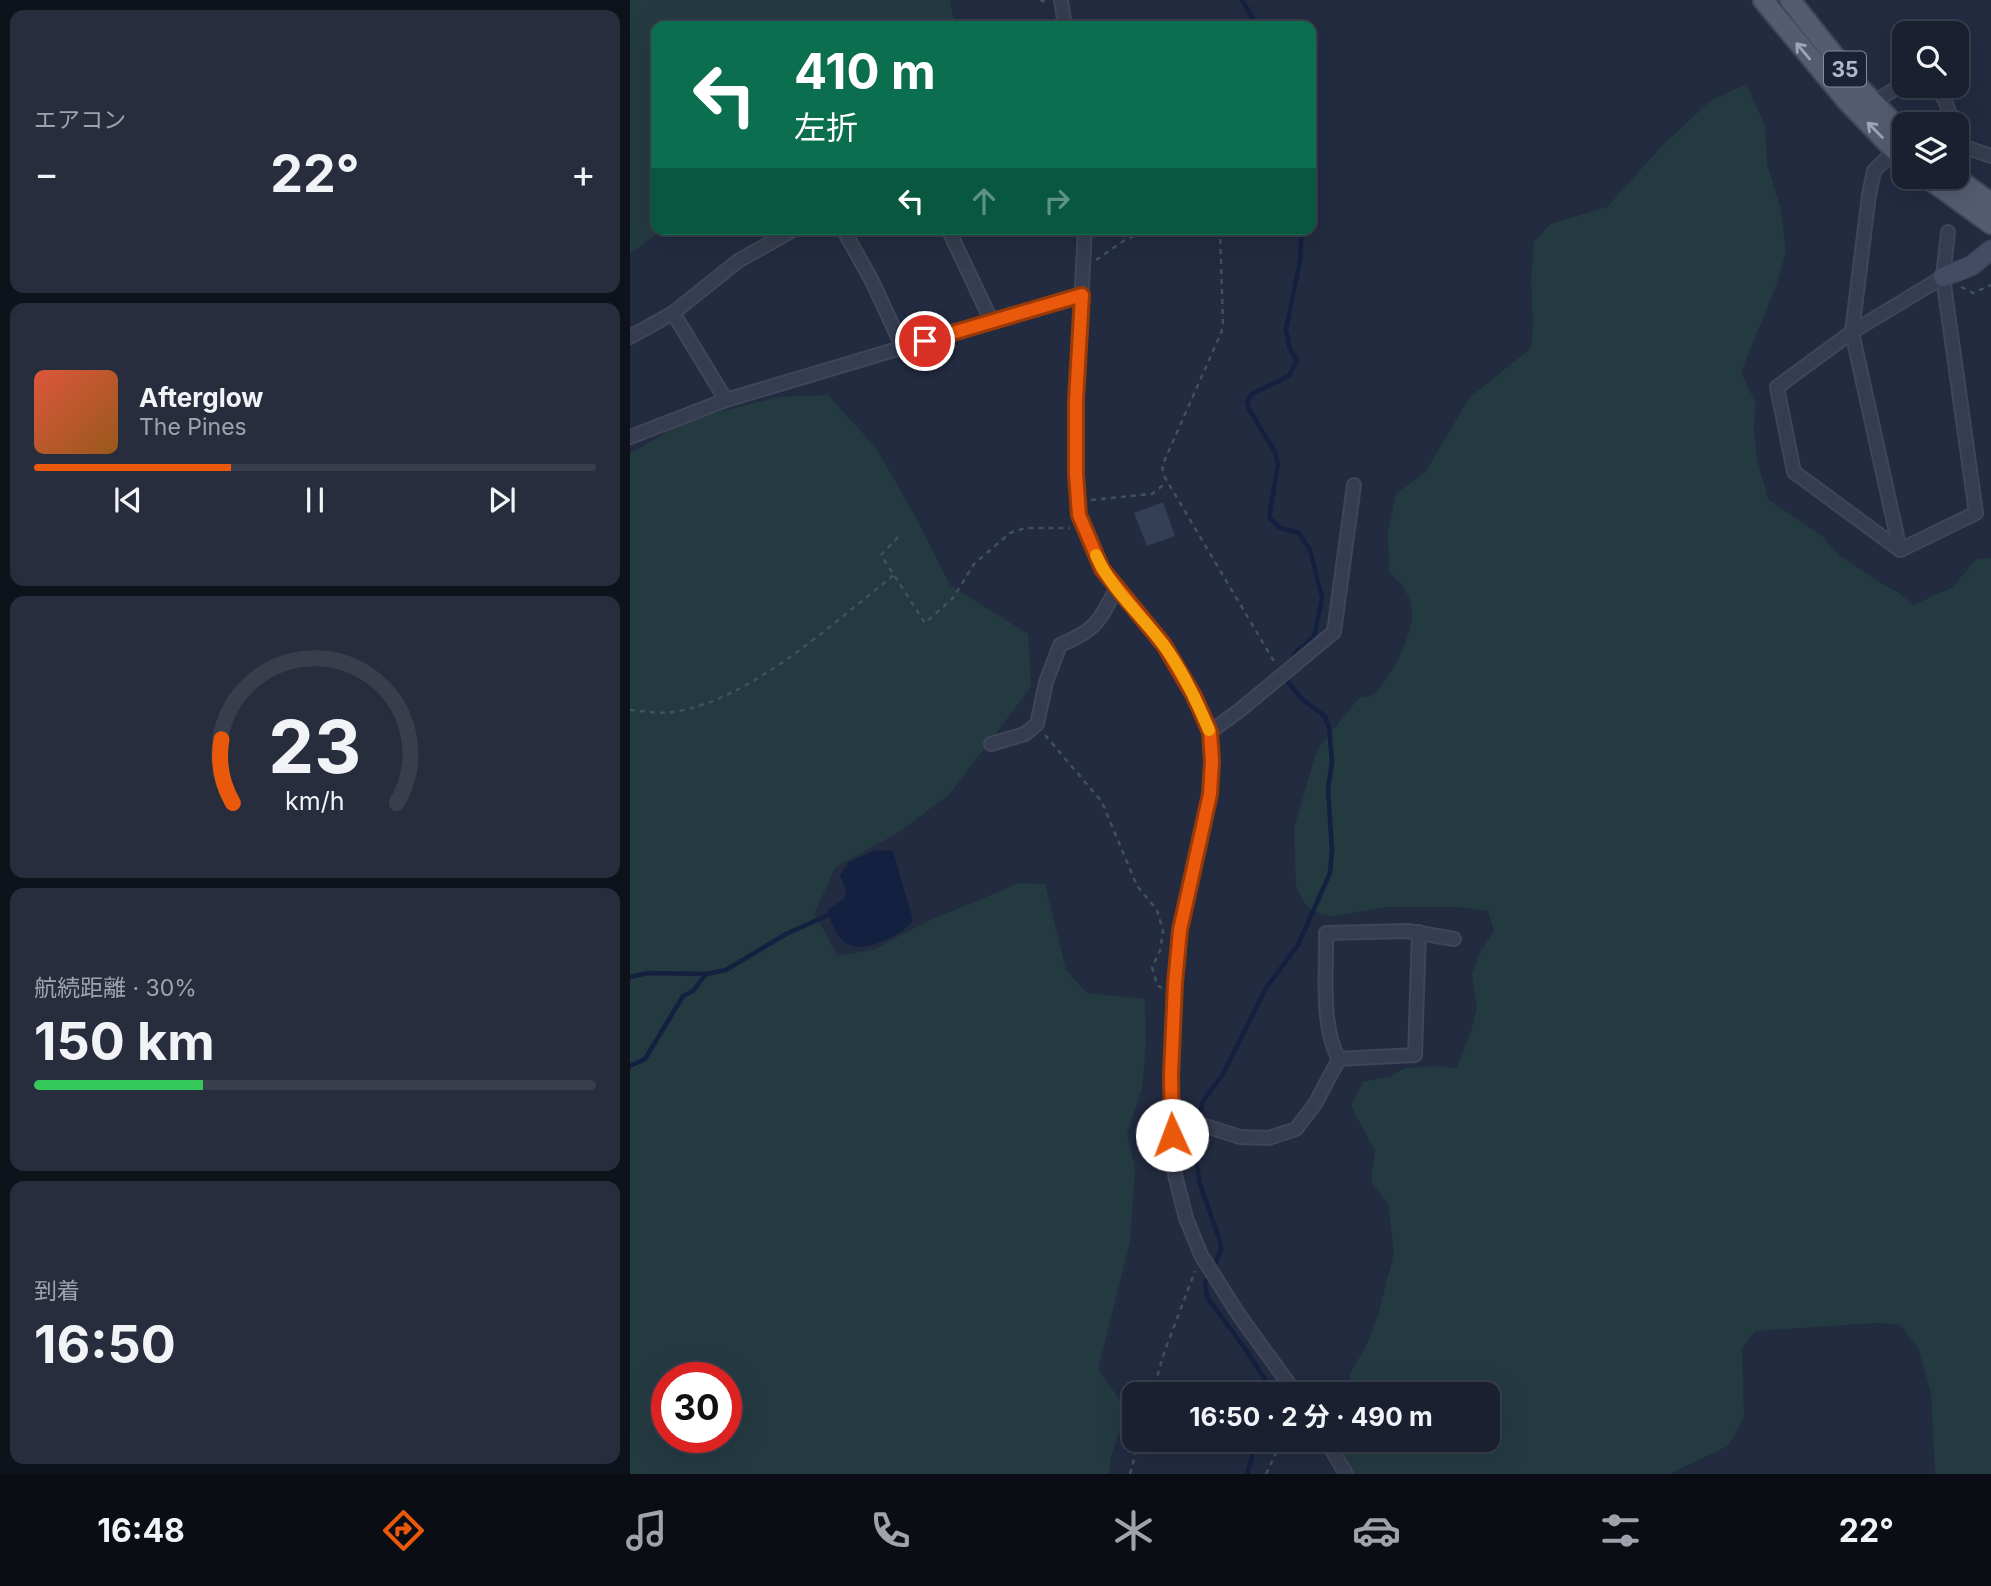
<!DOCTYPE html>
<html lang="ja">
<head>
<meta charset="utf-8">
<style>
	:root { --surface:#1a2030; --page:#272d3c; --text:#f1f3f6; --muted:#9fa3ab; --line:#383e4c; --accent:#ea580c }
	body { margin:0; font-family:Inter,"Noto Sans JP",sans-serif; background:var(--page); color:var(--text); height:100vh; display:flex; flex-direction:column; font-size:26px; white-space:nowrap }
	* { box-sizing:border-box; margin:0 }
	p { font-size:23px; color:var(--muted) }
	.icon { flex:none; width:38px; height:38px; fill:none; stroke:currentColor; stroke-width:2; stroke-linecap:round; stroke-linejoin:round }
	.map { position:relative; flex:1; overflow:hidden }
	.details { display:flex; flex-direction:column; gap:10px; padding:10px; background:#0e121a; width:630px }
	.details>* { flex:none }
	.banner { position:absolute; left:21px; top:21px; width:665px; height:214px; border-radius:14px; box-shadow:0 7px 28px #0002,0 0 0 2px var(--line); background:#0b6e4f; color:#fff; overflow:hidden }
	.controls { position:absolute; left:1262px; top:21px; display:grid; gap:14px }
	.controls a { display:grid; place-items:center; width:77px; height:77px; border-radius:14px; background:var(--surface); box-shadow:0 7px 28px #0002,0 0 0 2px var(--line); font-size:35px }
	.speed { position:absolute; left:21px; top:1362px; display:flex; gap:14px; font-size:35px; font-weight:700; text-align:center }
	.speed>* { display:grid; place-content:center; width:91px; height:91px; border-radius:50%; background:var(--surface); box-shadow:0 7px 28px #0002,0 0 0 2px var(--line); line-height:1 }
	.speed .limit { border:10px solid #d22; background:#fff; color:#111 }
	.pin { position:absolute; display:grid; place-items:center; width:60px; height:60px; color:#fff; margin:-30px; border:4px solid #fff; border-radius:50%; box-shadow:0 2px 7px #0007 }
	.me { position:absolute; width:77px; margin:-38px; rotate:358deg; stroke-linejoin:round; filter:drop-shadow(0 0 5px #0008) }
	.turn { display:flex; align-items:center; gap:24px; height:147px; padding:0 28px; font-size:32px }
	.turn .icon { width:91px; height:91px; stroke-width:2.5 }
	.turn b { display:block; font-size:49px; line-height:60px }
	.lanes { display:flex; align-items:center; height:66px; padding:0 28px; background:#0003; justify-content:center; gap:35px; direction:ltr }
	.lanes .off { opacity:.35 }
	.big { font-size:52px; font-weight:700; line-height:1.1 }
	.details .widget { flex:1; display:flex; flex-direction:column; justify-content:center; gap:10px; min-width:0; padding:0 24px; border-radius:14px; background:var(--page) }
	.details .dial { align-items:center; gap:0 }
	.dial svg { height:182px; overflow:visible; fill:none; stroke:var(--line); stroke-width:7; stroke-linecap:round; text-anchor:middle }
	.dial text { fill:var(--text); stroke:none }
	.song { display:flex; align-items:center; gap:21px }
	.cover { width:84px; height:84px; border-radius:10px; background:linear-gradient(135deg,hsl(10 70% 55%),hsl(30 70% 35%)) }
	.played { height:7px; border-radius:4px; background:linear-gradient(90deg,var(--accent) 35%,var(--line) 35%) }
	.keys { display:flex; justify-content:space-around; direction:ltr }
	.heat { display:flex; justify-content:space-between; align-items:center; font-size:38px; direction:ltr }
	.charge { height:10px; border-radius:5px; background:linear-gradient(90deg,#34c759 30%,var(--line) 0) }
	.trip { position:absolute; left:492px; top:1382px; width:378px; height:70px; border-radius:14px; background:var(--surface); box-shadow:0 7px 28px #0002,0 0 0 2px var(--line); font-weight:700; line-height:70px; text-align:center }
	.tab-bar { display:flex; height:112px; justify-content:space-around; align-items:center; background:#0a0d13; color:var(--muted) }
	.tab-bar .icon { width:49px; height:49px }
	.tab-bar .current { color:var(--accent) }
	.tab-bar b { font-size:32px; color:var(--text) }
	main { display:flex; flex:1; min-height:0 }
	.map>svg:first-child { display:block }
	.green { fill:#243a41; fill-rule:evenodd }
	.water { fill:#14203f }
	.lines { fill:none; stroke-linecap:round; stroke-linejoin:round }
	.stream { stroke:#14203f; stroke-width:4.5 }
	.building { fill:#343e57 }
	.street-casing { stroke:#3f4659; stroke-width:16 }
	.secondary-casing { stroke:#3f4659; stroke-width:21 }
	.primary-casing { stroke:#3f4659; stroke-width:23 }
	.path { stroke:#3d5359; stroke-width:2.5; stroke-dasharray:5 5; stroke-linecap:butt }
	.street { stroke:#363d50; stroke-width:12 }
	.secondary { stroke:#444b63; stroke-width:18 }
	.primary { stroke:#545c70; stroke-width:19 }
	.oneway { stroke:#9fa6b9 }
	.route-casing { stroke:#983908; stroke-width:18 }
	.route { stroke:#ea580c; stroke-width:12 }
	.slow { stroke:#f59e0b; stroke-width:12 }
	.labels { text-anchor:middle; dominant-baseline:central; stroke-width:7; stroke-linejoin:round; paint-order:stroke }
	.shield { fill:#1b2235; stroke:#858b9e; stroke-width:2 }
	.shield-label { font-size:21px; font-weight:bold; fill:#b2b8cb }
</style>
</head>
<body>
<main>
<section class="details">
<div class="widget"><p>エアコン</p>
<div class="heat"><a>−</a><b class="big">22°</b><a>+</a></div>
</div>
<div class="widget">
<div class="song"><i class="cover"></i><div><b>Afterglow</b><p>The Pines</p></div></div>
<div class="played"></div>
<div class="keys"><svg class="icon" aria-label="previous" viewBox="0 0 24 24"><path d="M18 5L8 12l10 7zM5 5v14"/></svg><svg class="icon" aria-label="pause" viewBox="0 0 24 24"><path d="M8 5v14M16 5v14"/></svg><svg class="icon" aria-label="next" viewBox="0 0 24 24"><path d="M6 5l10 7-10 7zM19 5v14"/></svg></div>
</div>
<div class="widget dial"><svg viewBox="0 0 100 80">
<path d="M14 69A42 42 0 1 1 86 69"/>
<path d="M14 69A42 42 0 0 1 9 41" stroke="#ea580c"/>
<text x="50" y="56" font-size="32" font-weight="700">23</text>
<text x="50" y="72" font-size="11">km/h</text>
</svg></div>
<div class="widget"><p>航続距離 · 30%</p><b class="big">150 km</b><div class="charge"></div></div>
<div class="widget"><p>到着</p><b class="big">16:50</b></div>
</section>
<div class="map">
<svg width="1361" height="1474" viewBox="0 0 1361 1474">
	<rect width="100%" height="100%" fill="#222b40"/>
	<g class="green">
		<path d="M 0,0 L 320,0 L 325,26 L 26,26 L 26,229 L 33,229 L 0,254 Z"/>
		<path d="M 1116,84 L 1135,125 L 1137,164 L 1150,206 L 1156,251 L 1146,286 L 1111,372 L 1126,404 L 1124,428 L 1127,459 L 1138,499 L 1192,536 L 1209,555 L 1254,585 L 1268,592 L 1283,605 L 1323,587 L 1346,559 L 1361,558 L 1361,1474 L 1305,1474 L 1301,1393 L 1288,1348 L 1269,1324 L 1245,1323 L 1125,1331 L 1112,1348 L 1114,1417 L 1098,1446 L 1039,1474 L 721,1474 L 710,1440 L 858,1440 L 858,1395 L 720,1395 L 720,1374 L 737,1344 L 749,1312 L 764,1253 L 758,1204 L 741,1181 L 745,1151 L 721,1106 L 733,1082 L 761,1076 L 775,1068 L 808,1066 L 826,1069 L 841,1031 L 847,1008 L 842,975 L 849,954 L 864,931 L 858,911 L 827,907 L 755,907 L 706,916 L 694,915 L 683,911 L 674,902 L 666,887 L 664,828 L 687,750 L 729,698 C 735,697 740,697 744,693 C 761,680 785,630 782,609 C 780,593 770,583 759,572 L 758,532 L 766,494 L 796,471 L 839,398 L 901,348 L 903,325 L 901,280 L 904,242 L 920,224 L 977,207 L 1032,146 L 1080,101 Z"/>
		<path d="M 198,395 L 246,448 L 285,516 L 320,585 L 398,634 L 401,687 L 320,794 L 269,832 L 206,867 L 184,913 L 208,956 L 243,950 L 296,922 L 389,883 L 415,884 L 436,970 L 457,993 L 515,999 L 516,1044 L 512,1089 L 497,1133 L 505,1169 L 500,1242 L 468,1370 L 497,1409 L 481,1457 L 479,1474 L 0,1474 L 0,454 L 57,420 L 149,397 ZM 37,1377 L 96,1377 L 96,1437 L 37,1437 Z"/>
	</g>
	<path class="water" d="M 246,850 L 263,851 L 283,920 C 276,930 268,934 257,939 C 221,956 208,945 197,910 L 214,899 L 216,890 L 210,875 L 219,862 Z"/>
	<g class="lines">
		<g class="stream">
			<path d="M 612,0 L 627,26"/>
			<path d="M 662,663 L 666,652 L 684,637 L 692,598 L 680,550 L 669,533 L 650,528 L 639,518 L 648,464 L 645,452 L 619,409 L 617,401 L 622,394 L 659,376 L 667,360 L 660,349 L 656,329 L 670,261 L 672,229"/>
			<path d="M 0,977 L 18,973 L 75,974"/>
			<path d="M 0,1066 L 15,1059 L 53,996 L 63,991 L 76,974 L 96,970 L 156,934 L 203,913"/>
			<path d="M 645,1395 L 616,1350 L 577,1297 L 575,1284 L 586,1262 L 591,1250 L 590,1241 L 570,1184 L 563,1142 L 573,1101 L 593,1074 L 636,988 L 668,945 L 700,873 L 702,850 L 698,789 L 702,762 L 699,728 L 695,716 L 673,700 L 656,680 L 658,674"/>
			<path d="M 617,1474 L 627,1440"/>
		</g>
	</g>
	<path class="building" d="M 533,502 L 545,536 L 517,546 L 504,513 Z"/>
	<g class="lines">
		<defs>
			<g id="street">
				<path d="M 431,0 L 435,26"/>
				<path d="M 1299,86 C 1316,93 1318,108 1322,124"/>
				<path d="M 1243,103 L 1265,89 L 1276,86"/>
				<path d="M 1326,137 L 1335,147 L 1361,156"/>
				<path d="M 1265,150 L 1244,171 L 1239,195 L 1222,332 L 1270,550"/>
				<path d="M 213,229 L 242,281 L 273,348"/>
				<path d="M 318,229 L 362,322"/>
				<path d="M 455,229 L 446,399 L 446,474 L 449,515 L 472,569 L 534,645 L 564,696 L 580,732 L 582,761 L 580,794 L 550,930 L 545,983 L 541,1115 L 545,1175 L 556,1218 L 571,1255 L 609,1315 L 667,1395"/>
				<path d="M 1313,277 L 1222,332 L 1147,387 L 1164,472 L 1270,550 L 1346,513 L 1313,277 L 1318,232"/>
				<path d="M 43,313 L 96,400"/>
				<path d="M 0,337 L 43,313 L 108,261 L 165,229"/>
				<path d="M 0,437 L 96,400 L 452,294"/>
				<path d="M 580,732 L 610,710 L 704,632 L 724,485"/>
				<path d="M 361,744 L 395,734 L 407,724 L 416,682 L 430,645 C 466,630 469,622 486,589"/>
				<path d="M 709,1059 L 785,1055 L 789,932"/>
				<path d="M 541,1115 L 610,1137 L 639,1138 L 666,1129 L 685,1104 L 709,1059 C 690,1026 697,971 696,933 L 778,931 L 824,939"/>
				<path d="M 696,1440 L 716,1474"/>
			</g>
			<path id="secondary" d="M 1313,277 L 1341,266 L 1361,250"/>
			<g id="primary">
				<path d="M 1133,0 L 1216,100 L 1274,160"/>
				<path d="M 1160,0 L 1229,87 L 1274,134"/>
				<path d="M 1296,177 L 1361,224"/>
				<path d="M 1325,177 L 1361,203"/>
			</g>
		</defs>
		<use href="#street" class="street-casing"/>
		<use href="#secondary" class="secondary-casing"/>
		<use href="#primary" class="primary-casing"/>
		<g class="path">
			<path d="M 410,0 L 418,3"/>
			<path d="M 590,229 L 593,325 L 591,333 L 532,466 L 534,476 L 645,663"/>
			<path d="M 466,260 L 495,240 L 521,229"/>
			<path d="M 1331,287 L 1343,293 L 1361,285"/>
			<path d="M 461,500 L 522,494 L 537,482"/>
			<path d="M 268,537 L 251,555 L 295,623 L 323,598 L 344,564 L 380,533 L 395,528 L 440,528"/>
			<path d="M 0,710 C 14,711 29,714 43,712 C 120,701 204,622 264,575"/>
			<path d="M 415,735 L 472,802 L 507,886 L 527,910 L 533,931 L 530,951 L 522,967 L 527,985 L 532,988"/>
			<path d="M 522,1395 L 534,1353 L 565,1271"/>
			<path d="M 500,1474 L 509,1440"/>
			<path d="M 636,1474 L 652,1440"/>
		</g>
		<use href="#street" class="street"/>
		<use href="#secondary" class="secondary"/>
		<use href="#primary" class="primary"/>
	</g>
	<defs><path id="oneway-shaft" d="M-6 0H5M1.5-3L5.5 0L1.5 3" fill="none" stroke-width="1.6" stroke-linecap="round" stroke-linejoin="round" transform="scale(1.75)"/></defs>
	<g class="oneway">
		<use href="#oneway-shaft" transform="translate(1173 51) rotate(-130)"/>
		<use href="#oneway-shaft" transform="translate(1245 130) rotate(-135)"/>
	</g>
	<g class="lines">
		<defs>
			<path id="route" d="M 295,341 L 452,295 L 446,400 L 446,474 L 449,515 L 472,569 L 534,645 L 564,696 L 580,732 L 582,761 L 580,794 L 550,930 L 545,983 L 541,1075 L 542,1135"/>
		</defs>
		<use href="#route" class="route-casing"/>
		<use href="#route" class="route"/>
		<path class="slow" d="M 466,555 C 481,589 510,614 532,643 C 552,669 566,700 579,730"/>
	</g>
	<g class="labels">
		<rect class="shield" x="1194" y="51.5" width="42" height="35" rx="5"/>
		<g class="shield-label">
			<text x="1215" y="69">35</text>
		</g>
	</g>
</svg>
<div class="controls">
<a><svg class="icon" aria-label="search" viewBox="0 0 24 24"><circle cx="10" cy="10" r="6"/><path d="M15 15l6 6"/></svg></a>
<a><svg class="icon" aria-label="layers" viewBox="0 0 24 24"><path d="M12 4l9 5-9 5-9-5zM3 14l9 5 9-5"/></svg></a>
</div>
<div class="speed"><div class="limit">30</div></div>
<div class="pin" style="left:295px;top:341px;background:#d93025"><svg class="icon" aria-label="arrive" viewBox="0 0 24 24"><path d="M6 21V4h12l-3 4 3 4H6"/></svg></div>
<svg class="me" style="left:542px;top:1135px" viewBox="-20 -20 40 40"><circle r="19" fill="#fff"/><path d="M0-13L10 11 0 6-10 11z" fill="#ea580c"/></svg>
<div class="trip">16:50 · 2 分 · 490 m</div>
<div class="banner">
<div class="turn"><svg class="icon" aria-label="left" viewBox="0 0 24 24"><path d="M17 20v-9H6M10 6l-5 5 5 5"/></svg><div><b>410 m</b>左折</div></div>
<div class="lanes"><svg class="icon" aria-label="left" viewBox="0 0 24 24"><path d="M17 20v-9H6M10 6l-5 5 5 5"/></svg><svg class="icon off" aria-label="ahead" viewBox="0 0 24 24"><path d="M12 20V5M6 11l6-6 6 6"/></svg><svg class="icon off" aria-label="right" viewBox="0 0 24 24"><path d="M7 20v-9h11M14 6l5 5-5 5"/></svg></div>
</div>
</div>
</main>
<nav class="tab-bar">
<b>16:48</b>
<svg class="icon current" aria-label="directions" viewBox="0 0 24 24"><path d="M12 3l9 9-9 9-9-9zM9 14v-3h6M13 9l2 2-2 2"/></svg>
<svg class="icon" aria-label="music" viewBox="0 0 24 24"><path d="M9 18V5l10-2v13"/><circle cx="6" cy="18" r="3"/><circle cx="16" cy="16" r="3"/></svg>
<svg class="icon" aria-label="phone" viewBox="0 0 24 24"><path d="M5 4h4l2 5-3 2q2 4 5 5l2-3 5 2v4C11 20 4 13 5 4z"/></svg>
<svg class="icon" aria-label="climate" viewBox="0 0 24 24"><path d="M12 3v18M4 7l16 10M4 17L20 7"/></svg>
<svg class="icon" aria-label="car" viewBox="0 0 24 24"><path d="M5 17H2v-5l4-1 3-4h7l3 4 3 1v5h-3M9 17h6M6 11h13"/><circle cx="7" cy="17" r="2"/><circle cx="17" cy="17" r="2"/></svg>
<svg class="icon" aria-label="filters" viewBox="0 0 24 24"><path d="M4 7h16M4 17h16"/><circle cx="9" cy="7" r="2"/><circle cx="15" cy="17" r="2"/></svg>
<b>22°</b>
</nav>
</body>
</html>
